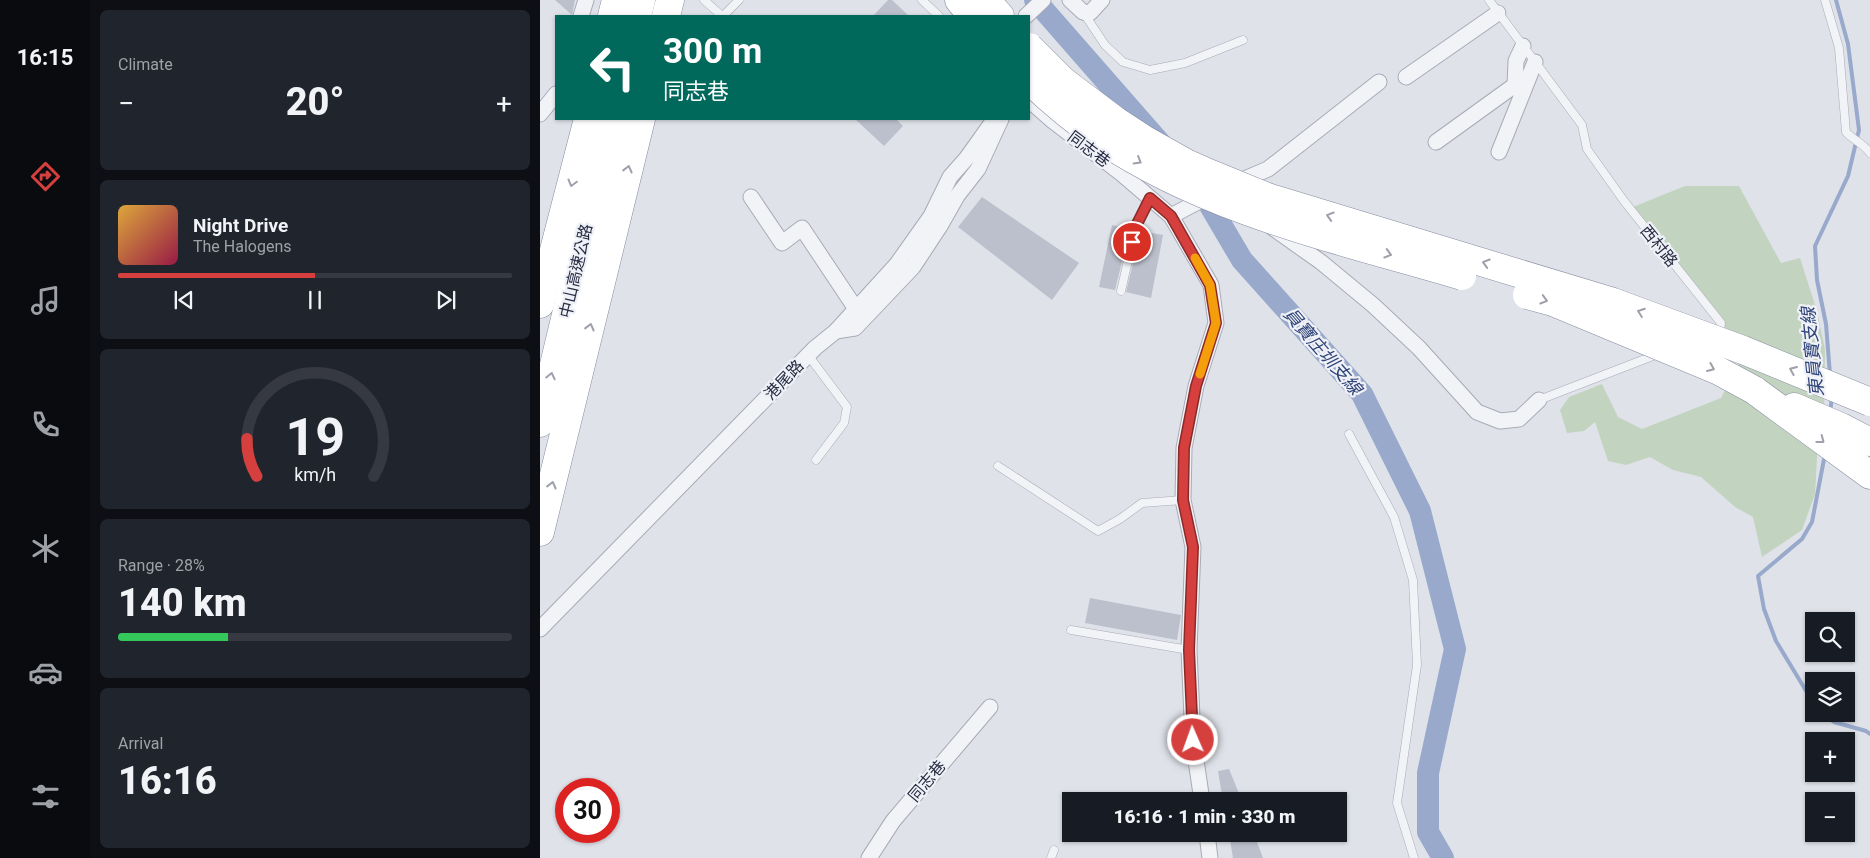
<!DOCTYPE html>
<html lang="en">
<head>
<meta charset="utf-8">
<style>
	:root { --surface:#171b24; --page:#20242c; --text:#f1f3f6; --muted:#9ea1a6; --line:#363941; --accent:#d5403e }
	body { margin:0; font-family:Roboto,"Noto Sans TC",sans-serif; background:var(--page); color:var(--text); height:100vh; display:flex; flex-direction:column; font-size:19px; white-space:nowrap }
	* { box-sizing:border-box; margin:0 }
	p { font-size:16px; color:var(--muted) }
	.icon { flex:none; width:28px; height:28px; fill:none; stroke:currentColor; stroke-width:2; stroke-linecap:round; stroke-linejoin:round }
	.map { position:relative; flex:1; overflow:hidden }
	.drawer { display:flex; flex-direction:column; gap:10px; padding:10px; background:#0d0f14; width:450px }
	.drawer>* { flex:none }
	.banner { position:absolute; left:15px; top:15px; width:475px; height:105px; border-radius:0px; box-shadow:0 1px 4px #0004; background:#00695c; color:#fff; overflow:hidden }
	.fabs { position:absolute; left:1265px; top:612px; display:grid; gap:10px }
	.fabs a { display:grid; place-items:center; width:50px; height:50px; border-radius:0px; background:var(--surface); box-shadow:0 1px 4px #0004; font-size:25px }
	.speed { position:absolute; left:15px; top:778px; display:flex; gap:10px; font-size:25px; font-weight:700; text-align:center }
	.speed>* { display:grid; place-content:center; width:65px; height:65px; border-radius:50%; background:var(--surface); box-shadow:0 1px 4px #0004; line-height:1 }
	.speed .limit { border:8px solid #d22; background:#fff; color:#111 }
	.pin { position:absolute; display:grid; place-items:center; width:42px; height:42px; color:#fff; margin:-21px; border:2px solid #fff; border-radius:50%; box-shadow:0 1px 5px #0007 }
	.me { position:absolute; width:55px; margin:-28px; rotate:358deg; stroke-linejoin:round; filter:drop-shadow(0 0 4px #0008) }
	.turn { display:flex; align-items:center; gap:18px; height:105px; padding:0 25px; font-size:22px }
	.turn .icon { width:65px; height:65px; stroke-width:2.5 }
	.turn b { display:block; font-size:35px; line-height:42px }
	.big { font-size:38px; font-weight:800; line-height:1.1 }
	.drawer .tile { flex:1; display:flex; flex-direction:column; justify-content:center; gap:8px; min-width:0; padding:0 18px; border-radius:8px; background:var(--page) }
	.drawer .dial { align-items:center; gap:0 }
	.dial svg { height:130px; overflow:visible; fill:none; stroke:var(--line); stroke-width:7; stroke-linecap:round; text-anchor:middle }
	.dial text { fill:var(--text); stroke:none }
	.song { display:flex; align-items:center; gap:15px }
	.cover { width:60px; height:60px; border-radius:8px; background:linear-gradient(135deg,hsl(40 70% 55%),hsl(340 70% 35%)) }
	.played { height:5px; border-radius:2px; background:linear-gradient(90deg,var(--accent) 50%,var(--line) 50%) }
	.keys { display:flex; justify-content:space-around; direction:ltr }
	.heat { display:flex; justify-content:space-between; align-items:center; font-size:28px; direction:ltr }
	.charge { height:8px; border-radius:4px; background:linear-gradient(90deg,#34c759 28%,var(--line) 0) }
	.trip { position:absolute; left:522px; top:792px; width:285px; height:50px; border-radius:0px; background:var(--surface); box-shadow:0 1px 4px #0004; font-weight:800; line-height:50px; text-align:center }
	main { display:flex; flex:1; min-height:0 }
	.dock { display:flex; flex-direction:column; width:90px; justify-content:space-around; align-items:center; background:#090b0e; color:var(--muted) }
	.dock .icon { width:35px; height:35px }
	.dock .current { color:var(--accent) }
	.dock b { font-size:22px; color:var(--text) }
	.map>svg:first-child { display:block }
	.green { fill:#c2d4c0 }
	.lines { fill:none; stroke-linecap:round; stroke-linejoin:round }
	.stream { stroke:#98a9cb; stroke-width:4 }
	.river { stroke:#98a9cb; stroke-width:22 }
	.building { fill:#bcc0cc }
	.lane-casing { stroke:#a8abb7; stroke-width:9 }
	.street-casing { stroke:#a8abb7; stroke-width:17 }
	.highway-casing { stroke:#868ca1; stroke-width:29 }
	.lane { stroke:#f2f3f7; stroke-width:8 }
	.street { stroke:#f2f3f7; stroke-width:15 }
	.highway { stroke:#fff; stroke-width:28 }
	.highway-bridge-casing { stroke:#868ca1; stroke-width:29; stroke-linecap:butt }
	.highway-bridge { stroke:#fff; stroke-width:28 }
	.oneway { stroke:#9ea0aa }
	.route-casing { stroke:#8a2a28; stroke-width:12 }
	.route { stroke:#d5403e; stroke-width:9 }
	.slow { stroke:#f59e0b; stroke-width:9 }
	.labels { text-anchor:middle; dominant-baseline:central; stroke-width:4.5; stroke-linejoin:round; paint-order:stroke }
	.street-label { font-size:16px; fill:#272c42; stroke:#eff1f7 }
	.water-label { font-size:18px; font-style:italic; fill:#2f4478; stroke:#eff1f7 }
</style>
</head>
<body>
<main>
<nav class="dock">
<b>16:15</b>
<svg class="icon current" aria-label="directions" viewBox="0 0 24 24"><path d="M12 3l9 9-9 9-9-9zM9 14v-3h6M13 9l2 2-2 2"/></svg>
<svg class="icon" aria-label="music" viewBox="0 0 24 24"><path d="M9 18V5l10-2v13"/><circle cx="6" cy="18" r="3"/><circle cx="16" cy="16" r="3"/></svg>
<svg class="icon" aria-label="phone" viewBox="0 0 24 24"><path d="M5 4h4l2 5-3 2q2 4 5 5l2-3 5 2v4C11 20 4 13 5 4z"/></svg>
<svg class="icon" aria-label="climate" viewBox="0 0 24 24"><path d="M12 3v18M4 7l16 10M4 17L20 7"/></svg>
<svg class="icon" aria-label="car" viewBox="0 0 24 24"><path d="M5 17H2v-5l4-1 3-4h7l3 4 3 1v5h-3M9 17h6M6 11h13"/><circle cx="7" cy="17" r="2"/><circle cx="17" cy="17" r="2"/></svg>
<svg class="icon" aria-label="filters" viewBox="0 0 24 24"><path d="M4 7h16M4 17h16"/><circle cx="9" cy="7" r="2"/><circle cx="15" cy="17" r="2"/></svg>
</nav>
<section class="drawer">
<div class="tile"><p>Climate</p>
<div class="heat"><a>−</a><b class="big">20°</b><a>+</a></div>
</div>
<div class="tile">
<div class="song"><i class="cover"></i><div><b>Night Drive</b><p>The Halogens</p></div></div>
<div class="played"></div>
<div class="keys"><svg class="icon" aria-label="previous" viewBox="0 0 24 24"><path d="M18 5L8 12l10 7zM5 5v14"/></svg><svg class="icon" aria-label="pause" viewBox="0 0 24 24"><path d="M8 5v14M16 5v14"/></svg><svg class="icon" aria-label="next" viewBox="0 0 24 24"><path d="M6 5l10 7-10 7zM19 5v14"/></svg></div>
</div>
<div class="tile dial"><svg viewBox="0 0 100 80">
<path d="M14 69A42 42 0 1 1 86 69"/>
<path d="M14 69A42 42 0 0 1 8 46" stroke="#d5403e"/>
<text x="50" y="56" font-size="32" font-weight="700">19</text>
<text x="50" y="72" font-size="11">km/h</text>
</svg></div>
<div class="tile"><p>Range · 28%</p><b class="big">140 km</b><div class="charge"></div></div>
<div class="tile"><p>Arrival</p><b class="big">16:16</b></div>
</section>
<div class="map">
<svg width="1330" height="858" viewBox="0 0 1330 858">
	<rect width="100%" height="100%" fill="#dfe2e9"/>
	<path class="green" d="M 1145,186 L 1199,186 L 1241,263 L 1260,258 L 1276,308 L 1285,349 L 1284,414 L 1278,440 L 1275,494 L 1262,530 L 1222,557 L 1213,517 L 1195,507 L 1161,477 L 1133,470 L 1110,457 L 1086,465 L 1068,461 L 1055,422 L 1044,431 L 1027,433 L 1020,410 L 1029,397 L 1062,384 L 1078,417 L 1102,429 L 1181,398 L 1206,351 L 1178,324 L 1093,207 Z"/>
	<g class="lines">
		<g class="stream">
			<path d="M 1290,375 L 1286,324 L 1277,280 L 1275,246 L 1308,176 L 1319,130 L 1308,44 L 1296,0"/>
			<path d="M 1290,412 L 1292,397"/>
			<path d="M 1274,704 L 1236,641 L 1224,609 L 1218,576 L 1262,539 L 1272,522 L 1285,454"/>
			<path d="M 1283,714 L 1294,722 L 1326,731 L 1330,734"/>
		</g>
		<g class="river">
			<path d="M 495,0 L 621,144"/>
			<path d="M 659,187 L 702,260 L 822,394 L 880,511 L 915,649 L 888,773 L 888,832 L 903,858"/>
		</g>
	</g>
	<g class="building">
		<path d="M 15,0 L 35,0 L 32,15 Z"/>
		<path d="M 348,0 L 352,0 L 369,16 L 333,16 Z"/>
		<path d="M 315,119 L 356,119 L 363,126 L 344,146 Z"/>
		<path d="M 442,197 L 539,263 L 512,300 L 418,227 Z"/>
		<path d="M 572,225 L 590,229 L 575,290 L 559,287 Z"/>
		<path d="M 601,231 L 623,235 L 611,298 L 586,292 Z"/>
		<path d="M 550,598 L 641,615 L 637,640 L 545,623 Z"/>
		<path d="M 689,769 L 702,801 L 683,801 L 678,771 Z"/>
		<path d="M 689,834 L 714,834 L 723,858 L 693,858 Z"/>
	</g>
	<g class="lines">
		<defs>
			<g id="lane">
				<path d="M 164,0 L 182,16"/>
				<path d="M 382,0 L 399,16"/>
				<path d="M 949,0 L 1042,125 L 1047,149 L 1084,201 L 1181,323 L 1180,331 L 1176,332"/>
				<path d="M 1285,0 L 1299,48 L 1306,132 C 1313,140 1323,143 1330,153"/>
				<path d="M 543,12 L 565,45 L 583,62 L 610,70 L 645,63 L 703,40"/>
				<path d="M 183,16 L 199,0"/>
				<path d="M 581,291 L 596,226 L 610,198"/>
				<path d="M 268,355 L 307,407 L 304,423 L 276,460"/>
				<path d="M 999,400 L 1118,354"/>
				<path d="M 809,434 L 854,517 L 873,580 L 877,665 L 857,803 L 874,858"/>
				<path d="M 458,466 L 558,531 L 580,519 L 602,503 L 643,500"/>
				<path d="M 531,630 L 649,650"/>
				<path d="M 511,858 L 514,850"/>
			</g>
			<g id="street">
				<path d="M 530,0 L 543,12 L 550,13 L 562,0"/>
				<path d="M 41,16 L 46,0"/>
				<path d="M 486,16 L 503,0"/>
				<path d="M 866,77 L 958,13"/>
				<path d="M 489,100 L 513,121 L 582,174 L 631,216 L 671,285 L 676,323 L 656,386 L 644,448 L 643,500 L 653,547 L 649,650 L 653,740 L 662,801"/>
				<path d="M 0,114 L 16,94"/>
				<path d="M 896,142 L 975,85 L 976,61 L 983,46"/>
				<path d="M 959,152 L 995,62"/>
				<path d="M 693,184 L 728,169 L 839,82"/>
				<path d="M 211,197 L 242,243 L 262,228 L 316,309"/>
				<path d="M 631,216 L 671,195"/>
				<path d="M 733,228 L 781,262 L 833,305 L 879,348 L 937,412 L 960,421 L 979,419 L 999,400"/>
				<path d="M 296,331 L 357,264 L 391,216 L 410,177 L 426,159 L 451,124"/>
				<path d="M 0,629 L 275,348 L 296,331 L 315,328 L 373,267 L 400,226 L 417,196 L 438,169 L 461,119"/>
				<path d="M 667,834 L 670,858"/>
				<path d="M 329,858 L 353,821 L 450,707"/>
			</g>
			<g id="highway">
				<path d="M 419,0 L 432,16"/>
				<path d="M 446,0 L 460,16"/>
				<path d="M 72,16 L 76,0"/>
				<path d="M 97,16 L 101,0"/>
				<path d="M 126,16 L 130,0"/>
				<path d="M 0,304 L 48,119"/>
				<path d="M 1214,390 L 1330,475"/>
				<path d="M 1254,407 L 1301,427 L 1330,442"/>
				<path d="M 0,423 L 73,119"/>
				<path d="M 0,532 L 101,119"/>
			</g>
		</defs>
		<use href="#lane" class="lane-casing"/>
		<use href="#street" class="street-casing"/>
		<use href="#highway" class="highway-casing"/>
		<use href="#lane" class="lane"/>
		<use href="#street" class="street"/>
		<use href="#highway" class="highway"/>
		<defs>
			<g id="highway-bridge">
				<path d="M 489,47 L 523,81 L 576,121 L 605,140 L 646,163 L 671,174 L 730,198 L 1073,302 L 1203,350 L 1330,402"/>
				<path d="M 489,80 C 512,102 536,122 562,140 C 670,212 800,240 922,276"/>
				<path d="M 987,295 L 1013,302 L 1177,370 L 1214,390"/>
			</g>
		</defs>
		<use href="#highway-bridge" class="highway-bridge-casing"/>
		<use href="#highway-bridge" class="highway-bridge"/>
	</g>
	<defs><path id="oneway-chevron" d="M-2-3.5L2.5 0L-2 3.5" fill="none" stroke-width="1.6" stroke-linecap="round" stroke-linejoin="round" transform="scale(1.25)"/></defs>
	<g class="oneway">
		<use href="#oneway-chevron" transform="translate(598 161) rotate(31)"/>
		<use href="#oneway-chevron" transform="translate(88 169) rotate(-76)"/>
		<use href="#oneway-chevron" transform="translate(32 183) rotate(105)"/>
		<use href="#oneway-chevron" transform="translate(790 216) rotate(-163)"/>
		<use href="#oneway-chevron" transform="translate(848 254) rotate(16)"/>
		<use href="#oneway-chevron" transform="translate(946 263) rotate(-163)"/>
		<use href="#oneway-chevron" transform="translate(1004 300) rotate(16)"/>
		<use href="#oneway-chevron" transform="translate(1101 312) rotate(-160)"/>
		<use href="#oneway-chevron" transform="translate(50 327) rotate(-76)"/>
		<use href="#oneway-chevron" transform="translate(1171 368) rotate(23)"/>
		<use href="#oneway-chevron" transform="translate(1253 370) rotate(-157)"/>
		<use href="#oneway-chevron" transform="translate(11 376) rotate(-77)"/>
		<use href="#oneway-chevron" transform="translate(1281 440) rotate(37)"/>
		<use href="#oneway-chevron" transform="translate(12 485) rotate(-76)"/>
	</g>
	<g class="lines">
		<defs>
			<path id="route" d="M 592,242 L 596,226 L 610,198 L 631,216 L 670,285 L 676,323 L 656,386 L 644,448 L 643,500 L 653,547 L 649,650 L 653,740"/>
		</defs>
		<use href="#route" class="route-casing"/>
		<use href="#route" class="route"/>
		<path class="slow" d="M 655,258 L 670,285 L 676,323 L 660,374"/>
	</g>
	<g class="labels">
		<g class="street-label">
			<text transform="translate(549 149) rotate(37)">同志巷</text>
			<text transform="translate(1119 246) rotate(51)">西村路</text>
			<text transform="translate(36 271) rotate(-77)">中山高速公路</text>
			<text transform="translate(244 380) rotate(-46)">港尾路</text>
			<text transform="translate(387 781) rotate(-50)">同志巷</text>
		</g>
		<g class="water-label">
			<text transform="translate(783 351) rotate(49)">員寶庄圳支線</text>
			<text transform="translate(1272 352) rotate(-96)">東員寶支線</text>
		</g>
	</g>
</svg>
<div class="fabs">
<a><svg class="icon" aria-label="search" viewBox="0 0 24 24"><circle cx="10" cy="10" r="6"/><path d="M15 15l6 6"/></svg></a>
<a><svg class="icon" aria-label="layers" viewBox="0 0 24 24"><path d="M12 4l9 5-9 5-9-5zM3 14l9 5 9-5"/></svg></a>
<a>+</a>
<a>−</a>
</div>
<div class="speed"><div class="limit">30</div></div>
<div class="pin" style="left:592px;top:242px;background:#d93025"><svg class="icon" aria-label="arrive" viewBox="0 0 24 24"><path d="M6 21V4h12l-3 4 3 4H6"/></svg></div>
<svg class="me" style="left:653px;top:740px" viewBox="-20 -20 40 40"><circle r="17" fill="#d5403e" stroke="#fff" stroke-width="3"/><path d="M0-11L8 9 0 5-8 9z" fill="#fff"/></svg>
<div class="trip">16:16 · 1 min · 330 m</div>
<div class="banner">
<div class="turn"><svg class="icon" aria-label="left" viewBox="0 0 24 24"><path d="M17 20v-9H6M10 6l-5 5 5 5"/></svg><div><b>300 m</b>同志巷</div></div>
</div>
</div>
</main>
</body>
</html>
